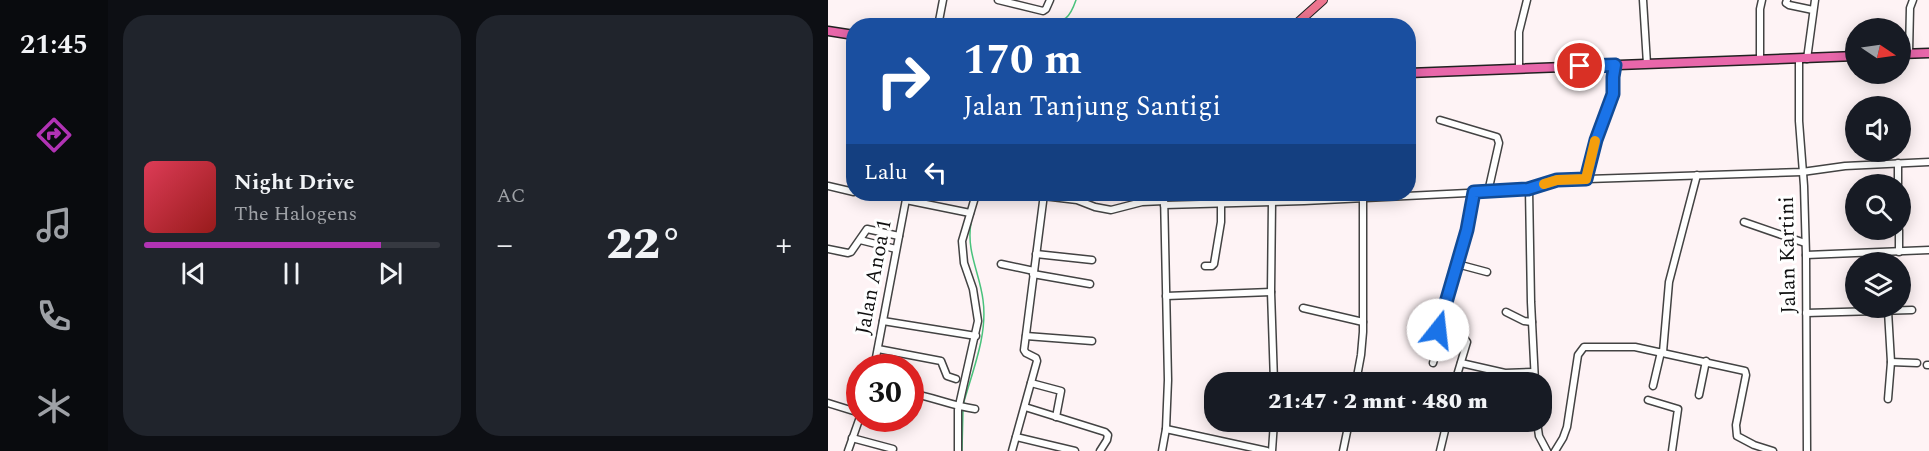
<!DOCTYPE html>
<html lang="id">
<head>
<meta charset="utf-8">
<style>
	:root { --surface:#171b24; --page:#20242c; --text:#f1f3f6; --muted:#9ea1a6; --line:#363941; --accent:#b133b4 }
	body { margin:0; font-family:Spectral,serif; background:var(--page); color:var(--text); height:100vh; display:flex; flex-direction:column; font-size:22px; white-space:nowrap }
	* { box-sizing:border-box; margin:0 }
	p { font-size:20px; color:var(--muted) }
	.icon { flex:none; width:33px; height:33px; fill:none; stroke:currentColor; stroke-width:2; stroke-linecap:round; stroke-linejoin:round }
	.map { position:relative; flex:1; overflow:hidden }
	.panel { display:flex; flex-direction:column; gap:15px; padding:15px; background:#0d0f14; width:720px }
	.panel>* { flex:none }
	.top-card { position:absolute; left:18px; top:18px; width:570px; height:183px; border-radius:24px; box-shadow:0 3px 15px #0003; background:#1a4fa0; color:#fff; overflow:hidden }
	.needle { width:39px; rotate:103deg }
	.fabs { position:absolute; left:1017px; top:18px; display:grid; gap:12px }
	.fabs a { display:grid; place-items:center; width:66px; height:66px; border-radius:50%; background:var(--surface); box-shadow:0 3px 15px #0003; font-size:30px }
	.speed { position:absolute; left:18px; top:354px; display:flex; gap:12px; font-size:30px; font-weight:700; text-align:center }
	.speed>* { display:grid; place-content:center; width:78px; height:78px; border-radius:50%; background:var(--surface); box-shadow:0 3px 15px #0003; line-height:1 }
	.speed .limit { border:9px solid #d22; background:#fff; color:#111 }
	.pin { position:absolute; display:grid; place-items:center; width:51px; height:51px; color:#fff; margin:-26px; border:3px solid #fff; border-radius:50%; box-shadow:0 2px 6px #0007 }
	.me { position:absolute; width:66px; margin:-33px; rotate:16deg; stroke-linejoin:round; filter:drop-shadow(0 0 4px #0008) }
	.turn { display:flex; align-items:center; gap:21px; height:126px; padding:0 18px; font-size:27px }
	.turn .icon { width:78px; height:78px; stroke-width:2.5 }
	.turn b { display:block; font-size:42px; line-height:51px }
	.then { display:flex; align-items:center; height:57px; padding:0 18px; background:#0003; gap:12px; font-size:22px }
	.big { font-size:45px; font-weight:800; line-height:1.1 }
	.panel .tile { flex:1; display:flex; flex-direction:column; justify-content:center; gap:9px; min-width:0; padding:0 21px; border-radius:24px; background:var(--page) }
	.song { display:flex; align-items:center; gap:18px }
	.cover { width:72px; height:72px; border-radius:9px; background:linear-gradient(135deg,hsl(350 70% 55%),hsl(0 70% 35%)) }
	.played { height:6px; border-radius:3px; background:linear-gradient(90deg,var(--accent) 80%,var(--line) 80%) }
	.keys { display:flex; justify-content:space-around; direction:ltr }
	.heat { display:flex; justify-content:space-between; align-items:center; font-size:33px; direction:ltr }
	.panel .tiles { flex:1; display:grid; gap:15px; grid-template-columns:repeat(2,1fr) }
	.trip { position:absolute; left:376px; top:372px; width:348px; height:60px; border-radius:24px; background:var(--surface); box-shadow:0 3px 15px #0003; font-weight:800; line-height:60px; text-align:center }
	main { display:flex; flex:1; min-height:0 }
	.tab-bar { display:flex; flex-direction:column; width:108px; justify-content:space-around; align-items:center; background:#090b0e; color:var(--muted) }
	.tab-bar .icon { width:42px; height:42px }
	.tab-bar .selected { color:var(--accent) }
	.tab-bar b { font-size:27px; color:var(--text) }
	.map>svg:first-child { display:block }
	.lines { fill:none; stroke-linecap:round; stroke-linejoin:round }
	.stream { stroke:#49c27c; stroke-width:1.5 }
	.minor-casing { stroke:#434343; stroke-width:9 }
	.major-casing { stroke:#212121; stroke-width:10 }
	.highway-casing { stroke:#212121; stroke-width:11 }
	.minor { stroke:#fff; stroke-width:6 }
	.major { stroke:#ed758f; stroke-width:8 }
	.highway { stroke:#e867aa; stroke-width:8 }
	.route-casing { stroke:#114b97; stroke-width:15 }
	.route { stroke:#1a73e8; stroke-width:10 }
	.slow { stroke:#f59e0b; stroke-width:10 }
	.labels { text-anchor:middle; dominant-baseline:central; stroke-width:6; stroke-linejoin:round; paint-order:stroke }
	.street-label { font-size:21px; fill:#101010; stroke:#fff }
</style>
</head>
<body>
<main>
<nav class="tab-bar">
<b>21:45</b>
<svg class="icon selected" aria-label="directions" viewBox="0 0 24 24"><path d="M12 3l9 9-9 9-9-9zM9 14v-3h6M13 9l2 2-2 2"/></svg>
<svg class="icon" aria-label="music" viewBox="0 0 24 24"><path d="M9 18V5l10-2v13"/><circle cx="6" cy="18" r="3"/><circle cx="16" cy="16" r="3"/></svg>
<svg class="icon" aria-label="phone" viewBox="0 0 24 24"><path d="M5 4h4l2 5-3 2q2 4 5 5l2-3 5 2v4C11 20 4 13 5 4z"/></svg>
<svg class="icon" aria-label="climate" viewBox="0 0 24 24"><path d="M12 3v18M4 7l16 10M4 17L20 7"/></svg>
</nav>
<section class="panel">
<div class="tiles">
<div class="tile">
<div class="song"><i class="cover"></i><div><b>Night Drive</b><p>The Halogens</p></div></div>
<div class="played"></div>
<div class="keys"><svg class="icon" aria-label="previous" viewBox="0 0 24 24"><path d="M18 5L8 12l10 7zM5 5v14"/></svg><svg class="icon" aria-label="pause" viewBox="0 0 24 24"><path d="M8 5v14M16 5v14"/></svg><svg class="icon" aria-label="next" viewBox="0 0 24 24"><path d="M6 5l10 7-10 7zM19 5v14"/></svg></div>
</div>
<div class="tile"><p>AC</p>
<div class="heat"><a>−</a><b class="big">22°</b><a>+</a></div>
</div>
</div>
</section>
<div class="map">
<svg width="1101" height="451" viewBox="0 0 1101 451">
	<rect width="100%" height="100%" fill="#fef3f5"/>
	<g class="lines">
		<g class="stream">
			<path d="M 210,26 C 233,19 239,26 248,0"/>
			<path d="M 135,405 C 144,372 160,335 155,300 C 152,274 138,251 143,223"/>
			<path d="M 134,451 L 135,410"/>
		</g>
		<defs>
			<g id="minor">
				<path d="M 170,0 L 215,11 L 218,9 L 222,0"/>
				<path d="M 815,0 L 819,64"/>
				<path d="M 959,0 L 958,3 L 961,5 L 985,10"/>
				<path d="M 110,26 L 115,0"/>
				<path d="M 1081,53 L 1082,8 L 1085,0"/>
				<path d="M 971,59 L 971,121 L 976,186 L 978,255 L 979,451"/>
				<path d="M 979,59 L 987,0"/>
				<path d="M 932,60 L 932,9 L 934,0"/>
				<path d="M 691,68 L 691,32 L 699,0"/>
				<path d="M 612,120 L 669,137 L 671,143 L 660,192"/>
				<path d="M 1070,163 L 1070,184"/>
				<path d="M 758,179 L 768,140 L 784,98 L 787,65"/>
				<path d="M 0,186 L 26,192"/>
				<path d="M 701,189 L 703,302 L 707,382"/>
				<path d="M 35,194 L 45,194"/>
				<path d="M 215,196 L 249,200 L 267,207 L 283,210 L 314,202 L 336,201"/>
				<path d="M 78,200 L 142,213"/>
				<path d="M 444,202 L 443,292 L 446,382"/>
				<path d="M 336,205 L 476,201 L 660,192 L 701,189 L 729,180 L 974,172 L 1017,166 L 1101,162"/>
				<path d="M 916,222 L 977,243"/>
				<path d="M 1071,230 L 1071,252"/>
				<path d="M 32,240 L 68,249"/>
				<path d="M 0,249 L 20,253 L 23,252 L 39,229 L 71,236"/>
				<path d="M 208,254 L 264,260"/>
				<path d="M 978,255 L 1101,250"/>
				<path d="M 173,264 L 206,271"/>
				<path d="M 629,264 L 659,272"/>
				<path d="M 377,266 L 384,266 L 386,264 L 393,222 L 393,203"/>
				<path d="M 205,274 L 262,284"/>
				<path d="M 338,296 L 443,292"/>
				<path d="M 475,308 L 535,322"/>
				<path d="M 678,312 L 696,321 L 704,322"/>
				<path d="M 978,313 L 1084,310"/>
				<path d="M 55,321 L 148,336"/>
				<path d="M 198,336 L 264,341"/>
				<path d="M 50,349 L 113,361 L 119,376 L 128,379"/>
				<path d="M 835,352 L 841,282 L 869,175"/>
				<path d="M 1063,362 L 1089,363"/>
				<path d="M 605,363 L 613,333"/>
				<path d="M 633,363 L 677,373 L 706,372"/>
				<path d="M 1099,365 L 1101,365"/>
				<path d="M 46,368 L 79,194"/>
				<path d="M 528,382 L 533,355 L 535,332 L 535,194"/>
				<path d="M 627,382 L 639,342 L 636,338 L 616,334 L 610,330 L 639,229 L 646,192"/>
				<path d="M 203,383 L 233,391 L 228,417"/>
				<path d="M 825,386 L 833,352"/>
				<path d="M 82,393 C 105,397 124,406 147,409"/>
				<path d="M 871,395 L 878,361"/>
				<path d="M 1060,399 L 1063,362 L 1060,311"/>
				<path d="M 820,400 L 850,409 L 844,451"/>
				<path d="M 0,403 L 32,413"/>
				<path d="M 197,407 L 277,432 L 280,435 L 279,440 L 272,451"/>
				<path d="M 709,422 L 711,436 L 719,451"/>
				<path d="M 338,429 L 439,451"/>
				<path d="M 188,437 L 247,451"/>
				<path d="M 24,438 L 65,449"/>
				<path d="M 20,451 L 32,417"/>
				<path d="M 130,451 L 130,410 L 150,321 L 145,289 L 136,263 L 134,241 L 148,194"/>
				<path d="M 184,451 L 209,361 L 208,358 L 198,353 L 196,350 L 216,194"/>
				<path d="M 334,451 L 338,429 L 340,380 L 336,194"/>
				<path d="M 444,451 L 446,422"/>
				<path d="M 515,451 L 521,422"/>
				<path d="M 612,451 L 619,422"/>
				<path d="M 727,451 L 735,438 L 739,427 L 750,355 L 756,347 L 807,347 L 917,371 L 918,375 L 908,425 L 909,436 L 926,445 L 945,451"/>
			</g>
			<path id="major" d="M 466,26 L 495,0"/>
			<g id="highway">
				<path d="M 0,31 L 26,35"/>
				<path d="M 1072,54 L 1101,53"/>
				<path d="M 580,73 L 1028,56"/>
			</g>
		</defs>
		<use href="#minor" class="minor-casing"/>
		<use href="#major" class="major-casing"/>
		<use href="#highway" class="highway-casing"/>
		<use href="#minor" class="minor"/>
		<use href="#major" class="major"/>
		<use href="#highway" class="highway"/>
	</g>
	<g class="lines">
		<defs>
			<path id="route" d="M 610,330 L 639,230 L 646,192 L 700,189 L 729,180 L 758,179 L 768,140 L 785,94 L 785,77 L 787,65 L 752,66"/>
		</defs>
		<use href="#route" class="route-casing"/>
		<use href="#route" class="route"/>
		<path class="slow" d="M 716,184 L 729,180 L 758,179 L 767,141"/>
	</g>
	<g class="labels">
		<g class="street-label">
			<text transform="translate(960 255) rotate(-91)">Jalan Kartini</text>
			<text transform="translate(46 277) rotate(-79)">Jalan Anoa 1</text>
		</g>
	</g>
</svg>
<div class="fabs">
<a><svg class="needle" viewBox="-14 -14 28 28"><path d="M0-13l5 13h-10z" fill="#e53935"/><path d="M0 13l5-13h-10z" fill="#9ea1a6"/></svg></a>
<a><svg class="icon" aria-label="sound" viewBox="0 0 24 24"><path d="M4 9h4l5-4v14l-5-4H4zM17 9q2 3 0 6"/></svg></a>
<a><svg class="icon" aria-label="search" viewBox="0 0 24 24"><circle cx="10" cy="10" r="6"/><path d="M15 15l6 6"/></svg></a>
<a><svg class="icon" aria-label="layers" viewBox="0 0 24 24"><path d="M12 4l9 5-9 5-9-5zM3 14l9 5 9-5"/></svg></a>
</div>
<div class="speed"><div class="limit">30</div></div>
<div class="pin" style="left:752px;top:66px;background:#d93025"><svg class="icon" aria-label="arrive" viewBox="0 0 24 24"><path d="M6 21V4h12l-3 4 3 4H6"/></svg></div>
<svg class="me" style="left:610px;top:330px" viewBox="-20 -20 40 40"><circle r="19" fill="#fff"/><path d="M0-13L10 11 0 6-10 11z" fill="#1a73e8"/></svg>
<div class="trip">21:47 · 2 mnt · 480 m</div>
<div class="top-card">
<div class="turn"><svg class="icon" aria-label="right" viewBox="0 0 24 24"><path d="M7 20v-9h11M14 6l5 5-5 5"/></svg><div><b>170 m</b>Jalan Tanjung Santigi</div></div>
<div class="then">Lalu<svg class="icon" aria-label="left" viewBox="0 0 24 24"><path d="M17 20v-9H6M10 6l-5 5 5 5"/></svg></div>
</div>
</div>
</main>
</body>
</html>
